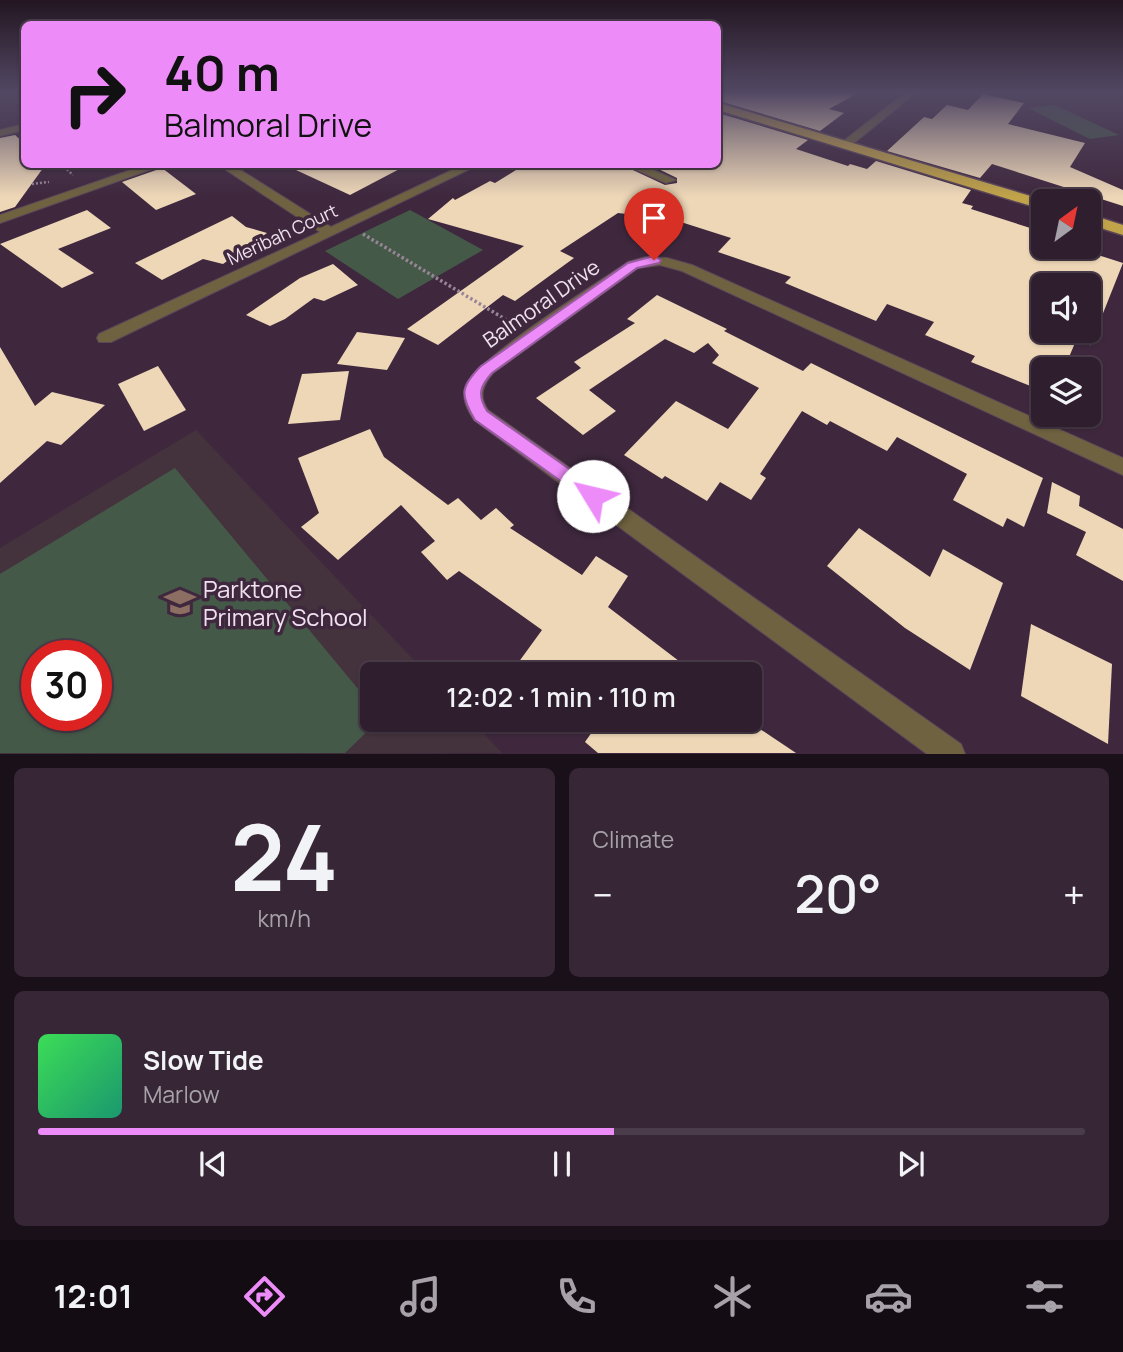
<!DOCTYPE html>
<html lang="en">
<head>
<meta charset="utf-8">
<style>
	:root { --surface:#2f1e2e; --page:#372736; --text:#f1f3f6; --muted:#a7a2aa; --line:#4a3c4a; --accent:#ed8cf9 }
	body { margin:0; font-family:Manrope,sans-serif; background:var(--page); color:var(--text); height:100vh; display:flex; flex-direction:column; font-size:26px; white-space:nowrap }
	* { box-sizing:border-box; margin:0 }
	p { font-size:23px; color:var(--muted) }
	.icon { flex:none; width:38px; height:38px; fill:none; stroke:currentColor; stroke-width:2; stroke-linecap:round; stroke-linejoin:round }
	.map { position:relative; height:754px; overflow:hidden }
	.panel { display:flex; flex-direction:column; gap:14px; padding:14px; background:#1a1019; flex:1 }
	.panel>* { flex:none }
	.hud { position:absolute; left:21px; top:21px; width:700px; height:147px; border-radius:10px; box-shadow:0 2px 5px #0004,0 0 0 2px var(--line); background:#ed8cf9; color:#111; overflow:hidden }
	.needle { width:46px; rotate:33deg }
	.buttons { position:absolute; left:1031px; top:189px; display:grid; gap:14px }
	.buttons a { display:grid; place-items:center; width:70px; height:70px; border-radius:10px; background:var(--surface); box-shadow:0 2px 5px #0004,0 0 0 2px var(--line); font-size:35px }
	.speed { position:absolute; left:21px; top:640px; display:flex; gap:14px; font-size:35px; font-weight:700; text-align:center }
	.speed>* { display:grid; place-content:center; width:91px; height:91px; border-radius:50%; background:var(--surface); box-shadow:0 2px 5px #0004,0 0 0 2px var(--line); line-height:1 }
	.speed .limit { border:10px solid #d22; background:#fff; color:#111 }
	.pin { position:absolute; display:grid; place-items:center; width:60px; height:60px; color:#fff; margin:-72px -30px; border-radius:50% 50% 50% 0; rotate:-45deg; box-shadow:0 0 7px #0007 }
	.pin .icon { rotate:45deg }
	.me { position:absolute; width:77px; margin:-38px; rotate:306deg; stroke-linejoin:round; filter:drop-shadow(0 0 5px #0008) }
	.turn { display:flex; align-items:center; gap:24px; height:147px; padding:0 28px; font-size:32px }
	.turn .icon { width:91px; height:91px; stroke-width:2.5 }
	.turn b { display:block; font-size:49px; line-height:60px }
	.big { font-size:52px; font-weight:600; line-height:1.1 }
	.panel .card { flex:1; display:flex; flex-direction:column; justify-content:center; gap:10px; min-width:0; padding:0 24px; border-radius:10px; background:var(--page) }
	.panel .dial { align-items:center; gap:0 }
	.dial b { font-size:91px; line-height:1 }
	.song { display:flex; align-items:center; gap:21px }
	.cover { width:84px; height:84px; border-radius:10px; background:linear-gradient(135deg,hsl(130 70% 55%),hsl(160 70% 35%)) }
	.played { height:7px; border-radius:4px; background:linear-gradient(90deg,var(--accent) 55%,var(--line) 55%) }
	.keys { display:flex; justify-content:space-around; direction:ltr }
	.heat { display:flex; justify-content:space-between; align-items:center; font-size:38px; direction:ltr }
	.panel .tiles { flex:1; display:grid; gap:14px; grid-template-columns:1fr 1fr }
	.card:last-child { grid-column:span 2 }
	.trip { position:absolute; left:360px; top:662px; width:402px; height:70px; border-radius:10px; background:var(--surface); box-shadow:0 2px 5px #0004,0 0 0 2px var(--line); font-weight:600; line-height:70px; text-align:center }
	.tab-bar { display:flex; height:112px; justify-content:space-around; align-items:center; background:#130c12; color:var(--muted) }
	.tab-bar .icon { width:49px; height:49px }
	.tab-bar .current { color:var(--accent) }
	.tab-bar b { font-size:32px; color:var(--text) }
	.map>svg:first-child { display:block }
	.education { fill:#44333d; fill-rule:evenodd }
	.green { fill:#455949; fill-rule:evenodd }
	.building { fill:#eed7b7 }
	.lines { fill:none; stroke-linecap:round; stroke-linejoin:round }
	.minor-casing { stroke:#5b465a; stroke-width:2 }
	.highway-casing { stroke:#5b465a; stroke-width:3 }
	.path-far1 { stroke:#988697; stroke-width:2.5; stroke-dasharray:2 2; stroke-linecap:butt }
	.path { stroke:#988697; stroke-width:3.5; stroke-dasharray:2.5 2.5; stroke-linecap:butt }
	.minor { fill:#6e6240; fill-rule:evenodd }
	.highway { fill:#c1a349; fill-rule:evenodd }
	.route { fill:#ed8cf9; stroke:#9a5ba2; stroke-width:2 }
	.labels { text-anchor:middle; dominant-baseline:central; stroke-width:7; stroke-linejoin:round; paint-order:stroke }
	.far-street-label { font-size:18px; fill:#f0e1ef; stroke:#3f283e }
	.street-label { font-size:21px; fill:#f0e1ef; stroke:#3f283e }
	.near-poi-label { font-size:24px; fill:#f0e1ef; stroke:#3f283e; text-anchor:start }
</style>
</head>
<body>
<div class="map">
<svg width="1123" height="754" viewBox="0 0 1123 754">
	<rect width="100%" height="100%" fill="#3f283e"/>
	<path class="education" d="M 196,430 L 427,674 L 373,674 L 373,719 L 470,719 L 502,753 L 0,754 L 0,548 ZM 37,656 L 96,656 L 96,716 L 37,716 Z"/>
	<g class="green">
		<path d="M 1055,105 L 1119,135 L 1090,139 L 1028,108 Z"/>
		<path d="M 410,210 L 483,250 L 398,299 L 325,251 Z"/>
		<path d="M 175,468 L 373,707 L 373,719 L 380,719 L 345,753 L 0,753 L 0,574 ZM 37,656 L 96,656 L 96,716 L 37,716 Z"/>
	</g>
	<g class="building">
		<path d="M 718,92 L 860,92 L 829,109 L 844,113 L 820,131 L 723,102 L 718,99 Z"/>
		<path d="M 983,94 L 1024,103 L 1008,124 L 1085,143 L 1070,167 L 1123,190 L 1123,206 L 992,164 L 980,178 L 887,151 L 924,117 L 932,119 L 947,105 L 968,110 Z"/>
		<path d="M 718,113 L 808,140 L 796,149 L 848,166 L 850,164 L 867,169 L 876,161 L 971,190 L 962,203 L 973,206 L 971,209 L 1043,232 L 1043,247 L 1073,247 L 1123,263 L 1090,346 L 1088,285 L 1043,285 L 1043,331 L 1080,331 L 1064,369 L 1043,369 L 1043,391 L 971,362 L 975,356 L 925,335 L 934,322 L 887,304 L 876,321 L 785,283 L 791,277 L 718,252 L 731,238 L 637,208 L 635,215 L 618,213 L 560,251 L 574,258 L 515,301 L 503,295 L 438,345 L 407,329 L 524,246 L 428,219 L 453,198 L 455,200 L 490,181 L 495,183 L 524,165 L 533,168 L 539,164 L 620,164 L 665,185 L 677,183 L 677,178 L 648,164 L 718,164 Z"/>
		<path d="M 15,135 L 24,143 L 24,164 L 46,164 L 15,207 L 0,212 L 0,138 Z"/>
		<path d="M 283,164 L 409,164 L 350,195 Z"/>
		<path d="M 162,168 L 196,194 L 156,210 L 122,182 Z"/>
		<path d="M 87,210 L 111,228 L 58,249 L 94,273 L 62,288 L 0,244 Z"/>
		<path d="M 232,216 L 246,227 L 267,233 L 223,264 L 203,259 L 162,280 L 135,263 Z"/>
		<path d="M 333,264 L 358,285 L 324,301 L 314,298 L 285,319 L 270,326 L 246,315 L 300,278 Z"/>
		<path d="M 657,295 L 727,329 L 724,331 L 803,371 L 811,363 L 1043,478 L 1024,527 L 1007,518 L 1003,527 L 953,500 L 967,474 L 897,437 L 887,451 L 830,421 L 827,425 L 802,411 L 760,474 L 766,478 L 751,500 L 720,482 L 707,501 L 665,476 L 662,479 L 624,455 L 676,401 L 728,429 L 759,388 L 712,363 L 719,355 L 708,343 L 694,353 L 665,339 L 589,390 L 616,411 L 583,435 L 536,398 L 581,368 L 574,362 L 635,323 L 627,319 Z"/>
		<path d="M 357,332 L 405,338 L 387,370 L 337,364 Z"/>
		<path d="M 0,347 L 35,406 L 52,392 L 105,405 L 61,445 L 47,441 L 0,483 Z"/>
		<path d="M 158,366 L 186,410 L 144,431 L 118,384 Z"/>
		<path d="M 349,371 L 340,420 L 288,424 L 302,374 Z"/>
		<path d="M 370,429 L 384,457 L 448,505 L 458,498 L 481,520 L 496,508 L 514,525 L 510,528 L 582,575 L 596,556 L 628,576 L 608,607 L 696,674 L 510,674 L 542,630 L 459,571 L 447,580 L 421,552 L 435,541 L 401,505 L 338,560 L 301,527 L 319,513 L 298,458 Z"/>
		<path d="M 1052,482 L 1080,496 L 1079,506 L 1123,529 L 1123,581 L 1076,555 L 1086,532 L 1047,513 Z"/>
		<path d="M 859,528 L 930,577 L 943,549 L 1003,583 L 970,670 L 905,628 L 827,566 Z"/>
		<path d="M 1031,624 L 1112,664 L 1108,744 L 1021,696 Z"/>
		<path d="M 601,719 L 745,719 L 796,753 L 598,753 L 585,742 Z"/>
	</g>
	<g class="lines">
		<defs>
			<g id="minor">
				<path d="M 906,92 L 917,92 L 849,147 L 841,147 L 841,143 Z"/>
				<path d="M 24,124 L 24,130 L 0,136 L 0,130 Z"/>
				<path d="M 148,164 L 166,164 L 0,223 L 0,215 Z"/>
				<path d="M 217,164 L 231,164 L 331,227 L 465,164 L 480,164 L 111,342 L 99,342 L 97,338 L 99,334 L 320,232 Z"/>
				<path d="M 623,164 L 640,164 L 676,180 L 666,183 Z"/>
				<path d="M 646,257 L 667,258 L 692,265 L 1123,458 L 1123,475 L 682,271 L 660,265 L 638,268 L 493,373 C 483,385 478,396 488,410 L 961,744 L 965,754 L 927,754 L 474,420 C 467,409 461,398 466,385 C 479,357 596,284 628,262 Z"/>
			</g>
			<g id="highway">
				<path d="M 718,102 L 722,104 L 1047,201 L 1043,201 L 1043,210 L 1038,208 L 718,110 Z"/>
				<path d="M 1088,214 L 1123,225 L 1123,235 L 1088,224 Z"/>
			</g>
		</defs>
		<use href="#minor" class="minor-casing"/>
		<use href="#highway" class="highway-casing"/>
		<g class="path-far1">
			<path d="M 61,164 L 73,175"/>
			<path d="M 32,184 L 49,182"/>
		</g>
		<path class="path" d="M 363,234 L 515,325"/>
		<use href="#minor" class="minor"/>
		<use href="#highway" class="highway"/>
	</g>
	<linearGradient id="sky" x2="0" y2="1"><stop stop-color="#231622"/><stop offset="0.47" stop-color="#524863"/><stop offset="1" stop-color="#524863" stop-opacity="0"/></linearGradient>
	<rect width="1123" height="197" fill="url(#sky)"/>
	<path class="route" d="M 654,256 L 661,260 L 659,263 L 637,268 L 492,373 C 480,386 477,395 487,411 L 599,490 L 602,496 L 599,501 L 593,504 L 475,420 C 460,395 460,387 481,366 L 628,263 Z"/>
	<defs>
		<symbol id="school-bare" viewBox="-9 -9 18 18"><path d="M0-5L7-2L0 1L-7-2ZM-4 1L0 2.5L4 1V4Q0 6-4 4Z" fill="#8d6e63" stroke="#3f283e" stroke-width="2.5" paint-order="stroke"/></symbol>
	</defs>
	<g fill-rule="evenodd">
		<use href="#school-bare" x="158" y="580" width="44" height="44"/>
	</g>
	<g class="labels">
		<g class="far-street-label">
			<text transform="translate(282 234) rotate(-25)">Meribah Court</text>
		</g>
		<g class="street-label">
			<text transform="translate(541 303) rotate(-35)">Balmoral Drive</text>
		</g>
		<g class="near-poi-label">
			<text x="203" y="588">Parktone<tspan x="203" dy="28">Primary School</tspan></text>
		</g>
	</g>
</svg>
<div class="buttons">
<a><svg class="needle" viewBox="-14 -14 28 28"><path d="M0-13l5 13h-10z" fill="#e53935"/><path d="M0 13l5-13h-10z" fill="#a7a2aa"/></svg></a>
<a><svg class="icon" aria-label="sound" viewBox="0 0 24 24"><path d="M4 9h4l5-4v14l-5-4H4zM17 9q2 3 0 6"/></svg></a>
<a><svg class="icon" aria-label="layers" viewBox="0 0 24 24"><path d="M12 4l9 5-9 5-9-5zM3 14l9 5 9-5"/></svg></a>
</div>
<div class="speed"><div class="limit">30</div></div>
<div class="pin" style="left:654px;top:260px;background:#d93025"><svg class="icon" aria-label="arrive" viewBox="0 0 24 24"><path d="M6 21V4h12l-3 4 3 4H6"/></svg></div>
<svg class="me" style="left:593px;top:496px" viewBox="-20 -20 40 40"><circle r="19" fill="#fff"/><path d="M0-13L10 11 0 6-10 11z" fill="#ed8cf9"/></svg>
<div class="trip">12:02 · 1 min · 110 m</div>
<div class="hud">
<div class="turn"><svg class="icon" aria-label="right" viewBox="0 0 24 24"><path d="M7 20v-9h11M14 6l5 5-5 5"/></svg><div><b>40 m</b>Balmoral Drive</div></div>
</div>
</div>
<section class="panel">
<div class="tiles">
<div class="card dial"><b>24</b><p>km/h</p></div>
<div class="card"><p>Climate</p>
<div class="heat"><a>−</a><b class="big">20°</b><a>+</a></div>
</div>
<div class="card">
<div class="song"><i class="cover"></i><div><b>Slow Tide</b><p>Marlow</p></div></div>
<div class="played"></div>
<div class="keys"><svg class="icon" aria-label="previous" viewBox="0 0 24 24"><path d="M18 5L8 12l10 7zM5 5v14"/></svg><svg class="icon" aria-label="pause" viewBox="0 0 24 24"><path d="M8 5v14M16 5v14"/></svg><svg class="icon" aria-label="next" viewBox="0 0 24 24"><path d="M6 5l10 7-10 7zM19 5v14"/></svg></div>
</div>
</div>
</section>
<nav class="tab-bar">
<b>12:01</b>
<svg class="icon current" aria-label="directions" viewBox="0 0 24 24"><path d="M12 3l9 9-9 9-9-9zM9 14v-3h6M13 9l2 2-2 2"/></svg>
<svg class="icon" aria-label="music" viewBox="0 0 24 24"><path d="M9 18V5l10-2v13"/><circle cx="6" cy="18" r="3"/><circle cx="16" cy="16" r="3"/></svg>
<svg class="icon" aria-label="phone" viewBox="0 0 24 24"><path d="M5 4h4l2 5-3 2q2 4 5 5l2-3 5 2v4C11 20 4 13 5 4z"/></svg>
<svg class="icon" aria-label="climate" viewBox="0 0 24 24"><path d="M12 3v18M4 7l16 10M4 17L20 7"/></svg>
<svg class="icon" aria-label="car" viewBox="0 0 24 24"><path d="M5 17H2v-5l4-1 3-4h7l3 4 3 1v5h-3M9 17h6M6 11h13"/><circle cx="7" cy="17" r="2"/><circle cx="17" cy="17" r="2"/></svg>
<svg class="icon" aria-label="filters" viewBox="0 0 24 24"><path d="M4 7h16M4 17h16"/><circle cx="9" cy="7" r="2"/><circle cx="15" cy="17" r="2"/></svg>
</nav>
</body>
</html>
